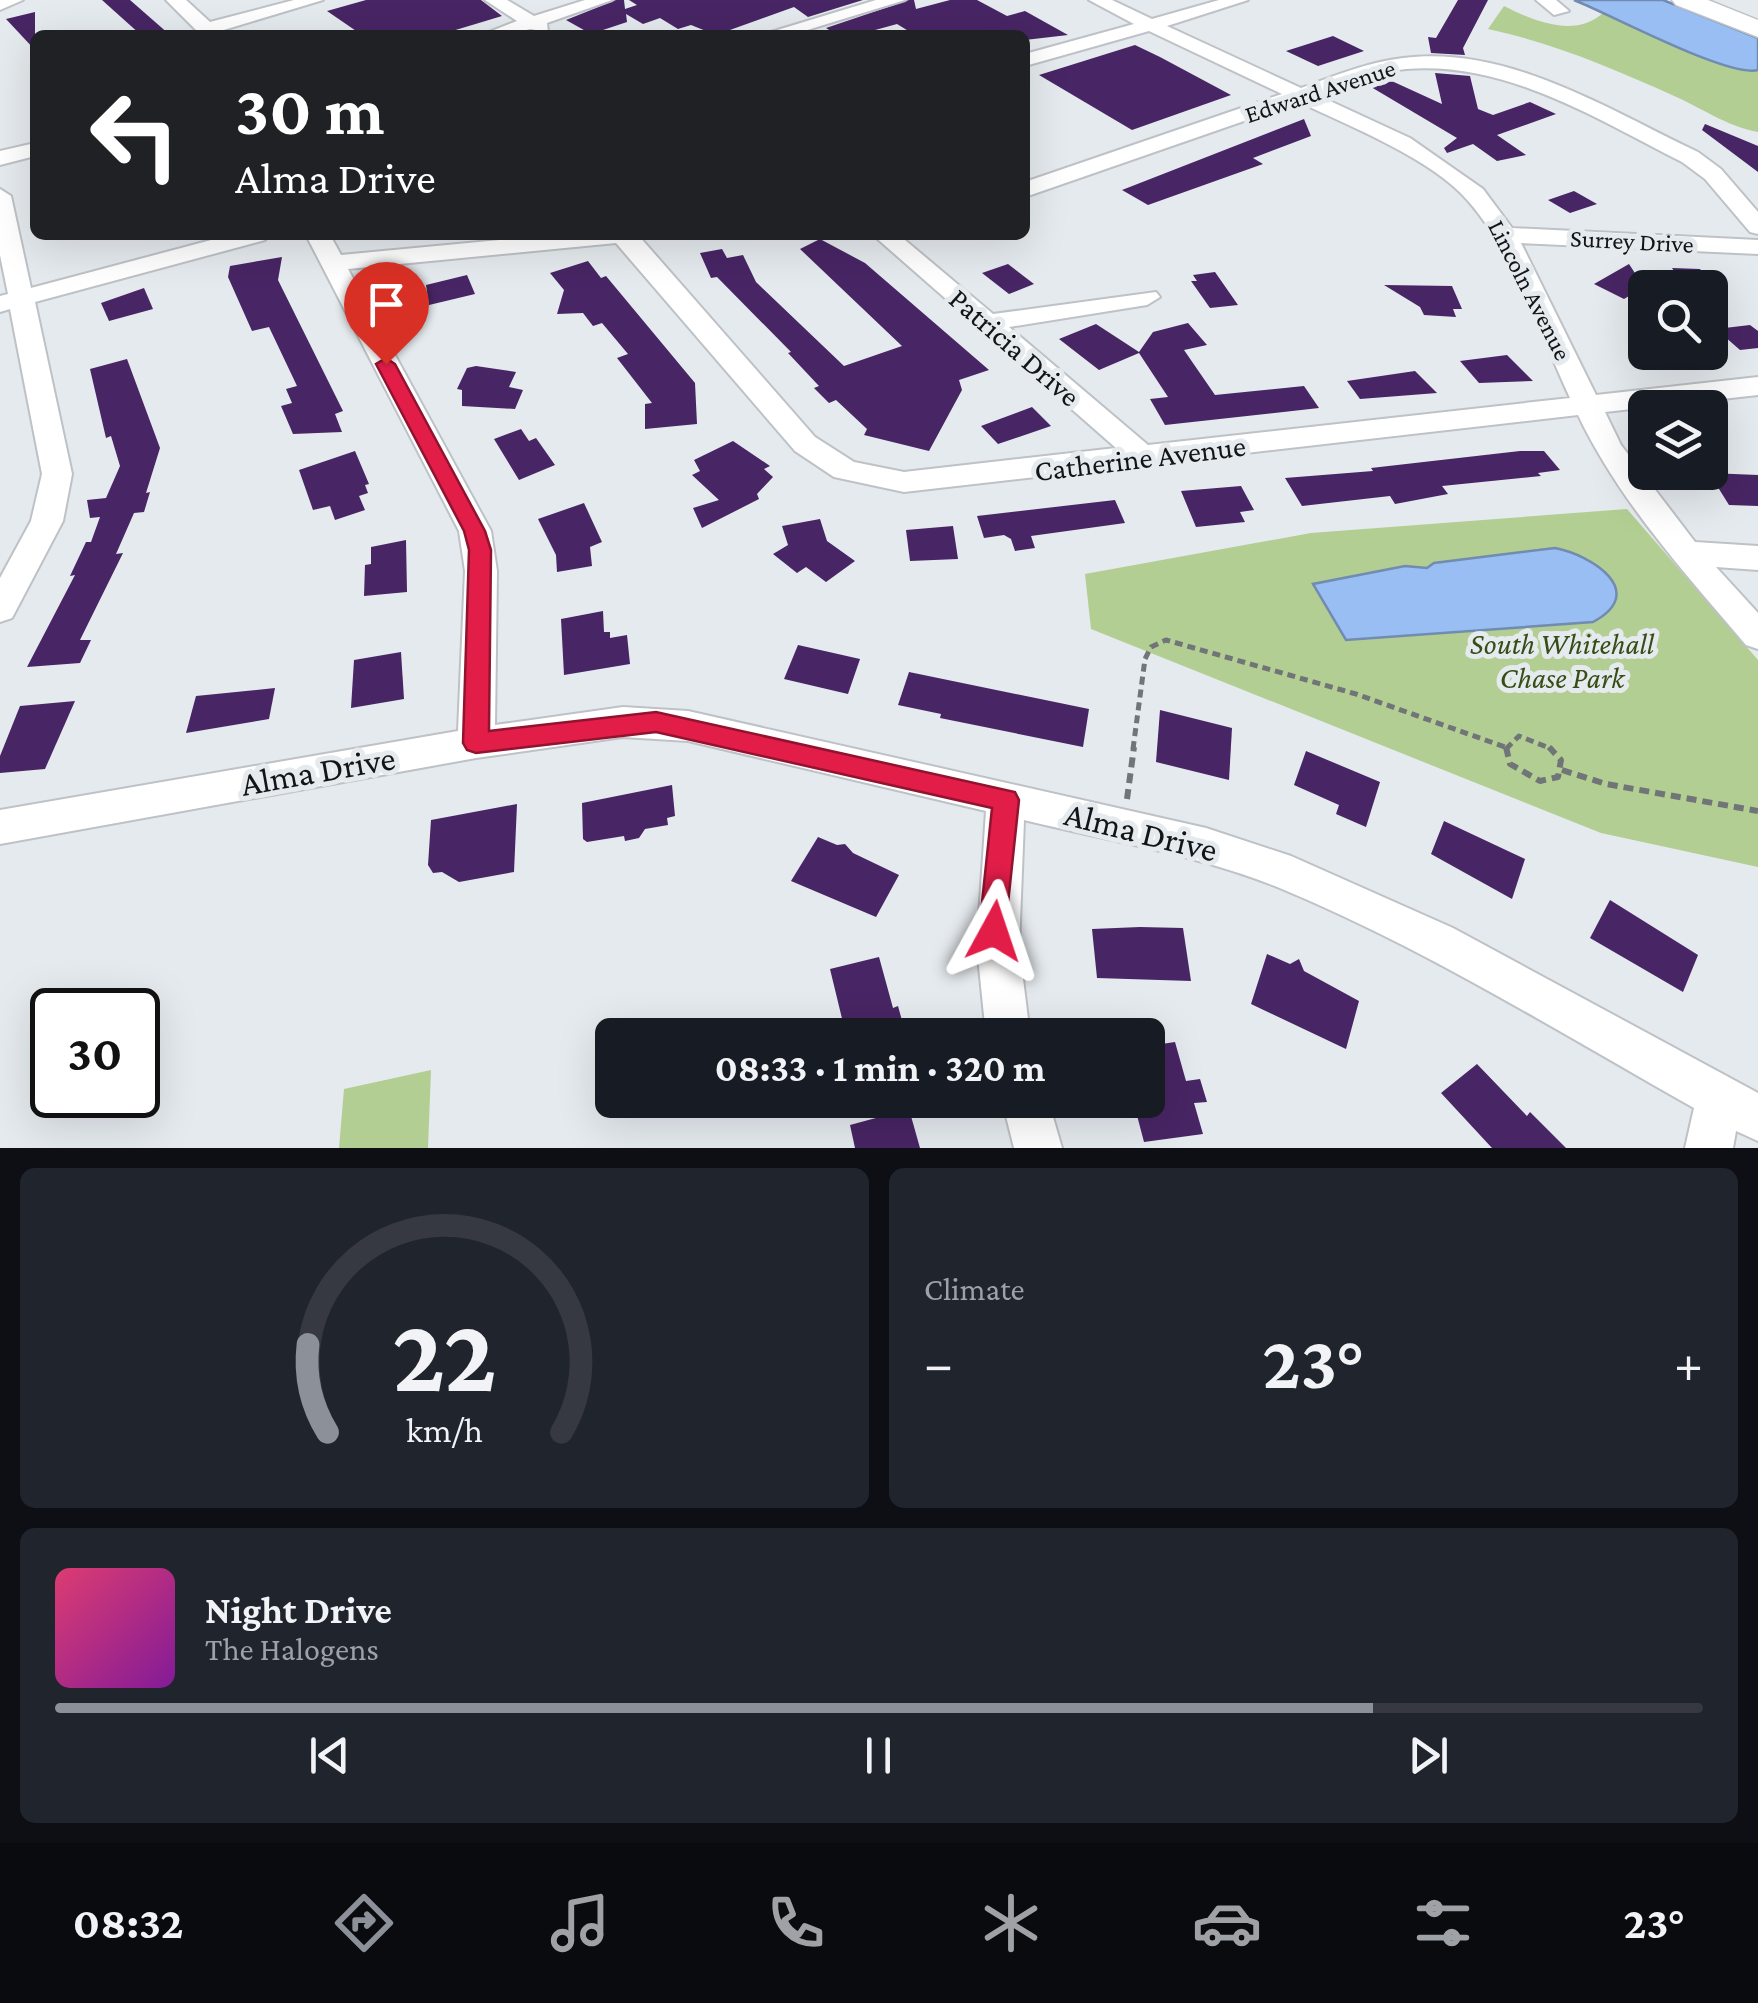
<!DOCTYPE html>
<html lang="en">
<head>
<meta charset="utf-8">
<style>
	:root { --surface:#171b24; --page:#20242c; --text:#f1f3f6; --muted:#9ea1a6; --line:#363941; --accent:#8c9099 }
	body { margin:0; font-family:"Crimson Pro",serif; background:var(--page); color:var(--text); height:100vh; display:flex; flex-direction:column; font-size:38px; white-space:nowrap }
	* { box-sizing:border-box; margin:0 }
	p { font-size:32px; color:var(--muted) }
	.icon { flex:none; width:55px; height:55px; fill:none; stroke:currentColor; stroke-width:2; stroke-linecap:round; stroke-linejoin:round }
	.map { position:relative; height:1148px; overflow:hidden }
	.drawer { display:flex; flex-direction:column; gap:20px; padding:20px; background:#0d0f14; flex:1 }
	.drawer>* { flex:none }
	.hud { position:absolute; left:30px; top:30px; width:1000px; height:210px; border-radius:15px; box-shadow:0 10px 40px #0002; background:#202124; color:#fff; overflow:hidden }
	.fabs { position:absolute; left:1628px; top:270px; display:grid; gap:20px }
	.fabs a { display:grid; place-items:center; width:100px; height:100px; border-radius:15px; background:var(--surface); box-shadow:0 10px 40px #0002; font-size:50px }
	.speed { position:absolute; left:30px; top:988px; display:flex; gap:20px; font-size:50px; font-weight:700; text-align:center }
	.speed>* { display:grid; place-content:center; width:130px; height:130px; border-radius:50%; background:var(--surface); box-shadow:0 10px 40px #0002; line-height:1 }
	.speed .limit { border:5px solid #111; border-radius:15px; background:#fff; color:#111 }
	.pin { position:absolute; display:grid; place-items:center; width:85px; height:85px; color:#fff; margin:-102px -42px; border-radius:50% 50% 50% 0; rotate:-45deg; box-shadow:0 0 10px #0007 }
	.pin .icon { rotate:45deg }
	.me { position:absolute; width:110px; margin:-55px; rotate:5deg; stroke-linejoin:round; filter:drop-shadow(0 0 8px #0008) }
	.turn { display:flex; align-items:center; gap:35px; height:210px; padding:0 40px; font-size:45px }
	.turn .icon { width:130px; height:130px; stroke-width:2.5 }
	.turn b { display:block; font-size:70px; line-height:85px }
	.big { font-size:75px; font-weight:700; line-height:1.1 }
	.drawer .tile { flex:1; display:flex; flex-direction:column; justify-content:center; gap:15px; min-width:0; padding:0 35px; border-radius:15px; background:var(--page) }
	.drawer .dial { align-items:center; gap:0 }
	.dial svg { height:260px; overflow:visible; fill:none; stroke:var(--line); stroke-width:7; stroke-linecap:round; text-anchor:middle }
	.dial text { fill:var(--text); stroke:none }
	.song { display:flex; align-items:center; gap:30px }
	.cover { width:120px; height:120px; border-radius:15px; background:linear-gradient(135deg,hsl(340 70% 55%),hsl(290 70% 35%)) }
	.played { height:10px; border-radius:5px; background:linear-gradient(90deg,var(--accent) 80%,var(--line) 80%) }
	.keys { display:flex; justify-content:space-around; direction:ltr }
	.heat { display:flex; justify-content:space-between; align-items:center; font-size:55px; direction:ltr }
	.drawer .tiles { flex:1; display:grid; gap:20px; grid-template-columns:1fr 1fr }
	.tile:last-child { grid-column:span 2 }
	.trip { position:absolute; left:595px; top:1018px; width:570px; height:100px; border-radius:15px; background:var(--surface); box-shadow:0 10px 40px #0002; font-weight:700; line-height:100px; text-align:center }
	.dock { display:flex; height:160px; justify-content:space-around; align-items:center; background:#090b0e; color:var(--muted) }
	.dock .icon { width:70px; height:70px }
	.dock .selected { color:var(--accent) }
	.dock b { font-size:45px; color:var(--text) }
	.map>svg:first-child { display:block }
	.green { fill:#b2ce93 }
	.water { fill:#99bef4; stroke:#718bb1; stroke-width:2.5 }
	.building { fill:#482564 }
	.lines { fill:none; stroke-linecap:round; stroke-linejoin:round }
	.minor-casing { stroke:#bec2c6; stroke-width:4 }
	.major-casing { stroke:#bec2c6; stroke-width:4 }
	.highway-casing { stroke:#bec2c6; stroke-width:3 }
	.path-far1 { stroke:#727578; stroke-width:5; stroke-dasharray:8 5; stroke-linecap:butt }
	.path { stroke:#727578; stroke-width:6; stroke-dasharray:10 6; stroke-linecap:butt }
	.minor { fill:#fff; fill-rule:evenodd }
	.major { fill:#fff; fill-rule:evenodd }
	.highway { fill:#fff; fill-rule:evenodd }
	.route { fill:#e11d48; stroke:#92132f; stroke-width:2.5 }
	.labels { text-anchor:middle; dominant-baseline:central; stroke-width:10; stroke-linejoin:round; paint-order:stroke }
	.far-street-label { font-size:25px; fill:#131416; stroke:#e5eaee }
	.street-label { font-size:30px; fill:#131416; stroke:#e5eaee }
	.park-label { font-size:30px; font-style:italic; fill:#374d16; stroke:#e5eaee }
	.near-street-label { font-size:35px; fill:#131416; stroke:#e5eaee }
</style>
</head>
<body>
<div class="map">
<svg width="1758" height="1148" viewBox="0 0 1758 1148">
	<rect width="100%" height="100%" fill="#e5eaee"/>
	<g class="green">
		<path d="M 1574,0 L 1663,0 L 1758,38 L 1758,132 C 1726,126 1702,108 1672,95 C 1612,68 1553,43 1488,29 L 1504,6 C 1534,21 1576,39 1604,12 Z"/>
		<path d="M 1627,509 L 1758,660 L 1758,867 L 1601,833 L 1091,629 L 1085,574 L 1311,533 Z"/>
		<path d="M 431,1070 L 428,1148 L 339,1148 L 344,1089 Z"/>
	</g>
	<g class="water">
		<path d="M 1574,0 L 1663,0 L 1758,38 L 1758,70 C 1728,78 1610,14 1574,0 Z"/>
		<path d="M 1555,548 C 1592,555 1649,592 1593,622 L 1346,640 L 1313,584 L 1405,566 L 1427,568 L 1434,563 Z"/>
	</g>
	<g class="building">
		<path d="M 102,0 L 130,0 L 170,35 L 141,35 Z"/>
		<path d="M 366,0 L 481,0 L 502,16 L 439,35 L 362,35 L 327,11 Z"/>
		<path d="M 616,0 L 624,0 L 625,9 L 637,5 L 629,0 L 863,0 L 808,17 L 794,7 L 716,35 L 691,25 L 678,29 L 660,18 L 643,24 L 626,14 L 627,22 L 591,34 L 566,20 Z"/>
		<path d="M 909,0 L 914,0 L 916,9 L 950,0 L 977,0 L 1007,16 L 1025,11 L 1068,35 L 1025,40 L 1025,35 L 915,35 L 897,24 L 857,35 L 837,35 L 826,28 Z"/>
		<path d="M 1458,0 L 1488,0 L 1463,48 L 1465,55 L 1431,53 L 1428,37 L 1436,38 Z"/>
		<path d="M 35,12 L 35,50 L 6,19 Z"/>
		<path d="M 1333,36 L 1364,51 L 1318,66 L 1286,51 Z"/>
		<path d="M 1135,45 L 1160,57 L 1231,95 L 1132,130 L 1039,75 Z"/>
		<path d="M 1435,73 L 1470,76 L 1478,109 L 1493,115 L 1530,102 L 1556,114 L 1497,135 L 1526,155 L 1497,161 L 1473,144 L 1447,153 L 1444,148 L 1457,138 L 1366,84 L 1383,77 L 1442,104 Z"/>
		<path d="M 1304,119 L 1311,136 L 1253,158 L 1263,164 L 1148,205 L 1122,190 Z"/>
		<path d="M 1705,124 L 1758,146 L 1758,172 L 1702,130 Z"/>
		<path d="M 1574,191 L 1597,204 L 1570,213 L 1548,200 Z"/>
		<path d="M 820,239 L 865,263 L 989,370 L 959,380 L 962,390 L 929,451 L 864,435 L 867,429 L 836,400 L 829,403 L 814,388 L 819,386 L 788,353 L 791,352 L 717,277 L 711,278 L 700,253 L 722,249 L 727,258 L 743,255 L 756,282 L 844,366 L 902,346 L 800,249 Z"/>
		<path d="M 282,257 L 278,280 L 343,411 L 335,414 L 342,432 L 293,434 L 281,406 L 292,403 L 286,389 L 297,386 L 269,327 L 252,331 L 228,277 L 230,266 Z"/>
		<path d="M 588,261 L 601,278 L 606,276 L 695,383 L 697,424 L 645,429 L 645,404 L 652,403 L 617,358 L 628,354 L 602,323 L 593,326 L 583,313 L 557,314 L 564,290 L 550,273 Z"/>
		<path d="M 1008,264 L 1034,284 L 1009,294 L 982,273 Z"/>
		<path d="M 1629,264 L 1644,287 L 1624,299 L 1594,284 Z"/>
		<path d="M 1672,268 L 1700,269 L 1714,288 L 1686,288 Z"/>
		<path d="M 1215,272 L 1238,305 L 1210,308 L 1191,281 L 1197,281 L 1193,275 Z"/>
		<path d="M 467,275 L 475,294 L 429,305 L 426,285 Z"/>
		<path d="M 1384,285 L 1452,286 L 1462,309 L 1453,309 L 1456,317 L 1424,315 L 1420,307 Z"/>
		<path d="M 144,288 L 153,309 L 109,321 L 101,303 Z"/>
		<path d="M 1188,323 L 1207,345 L 1184,350 L 1215,395 L 1304,386 L 1319,408 L 1165,425 L 1150,399 L 1168,397 L 1139,353 L 1099,370 L 1059,339 L 1096,324 L 1139,352 L 1153,332 Z"/>
		<path d="M 1750,325 L 1758,331 L 1758,348 L 1740,350 L 1716,329 Z"/>
		<path d="M 1507,355 L 1533,381 L 1479,383 L 1460,361 Z"/>
		<path d="M 127,359 L 160,448 L 146,493 L 150,492 L 144,512 L 134,513 L 116,554 L 123,553 L 80,640 L 91,640 L 80,663 L 27,667 L 75,575 L 70,576 L 86,542 L 91,542 L 100,517 L 90,518 L 87,500 L 106,498 L 120,466 L 111,436 L 106,438 L 90,369 Z"/>
		<path d="M 476,366 L 516,372 L 509,387 L 523,390 L 515,409 L 462,406 L 462,390 L 457,389 L 467,368 Z"/>
		<path d="M 1415,371 L 1437,393 L 1360,399 L 1347,381 Z"/>
		<path d="M 1032,407 L 1051,426 L 998,444 L 981,426 Z"/>
		<path d="M 521,429 L 529,441 L 536,438 L 555,465 L 519,480 L 494,439 Z"/>
		<path d="M 733,441 L 770,466 L 764,469 L 773,477 L 757,494 L 759,499 L 702,528 L 693,508 L 719,500 L 692,475 L 700,471 L 694,460 Z"/>
		<path d="M 355,451 L 369,484 L 365,485 L 368,493 L 359,496 L 365,510 L 335,520 L 330,506 L 313,510 L 299,470 Z"/>
		<path d="M 1520,451 L 1544,451 L 1560,470 L 1538,473 L 1541,476 L 1442,486 L 1448,494 L 1395,504 L 1390,496 L 1302,506 L 1285,478 L 1373,471 L 1371,468 Z"/>
		<path d="M 1709,473 L 1758,475 L 1758,506 L 1729,505 Z"/>
		<path d="M 1241,486 L 1254,510 L 1240,512 L 1245,522 L 1196,527 L 1181,491 Z"/>
		<path d="M 1115,500 L 1125,523 L 1031,536 L 1035,548 L 1015,551 L 1011,539 L 1004,535 L 984,538 L 977,516 Z"/>
		<path d="M 584,503 L 602,542 L 590,547 L 592,566 L 557,572 L 556,555 L 538,519 Z"/>
		<path d="M 820,519 L 827,541 L 855,561 L 826,582 L 806,567 L 797,573 L 773,554 L 788,545 L 782,526 Z"/>
		<path d="M 953,526 L 958,559 L 910,561 L 906,530 Z"/>
		<path d="M 406,540 L 407,592 L 364,596 L 365,565 L 371,564 L 371,547 Z"/>
		<path d="M 603,611 L 604,632 L 610,632 L 610,638 L 627,635 L 630,664 L 564,675 L 561,619 Z"/>
		<path d="M 798,645 L 860,659 L 848,694 L 784,679 Z"/>
		<path d="M 401,652 L 404,699 L 351,708 L 354,660 Z"/>
		<path d="M 909,672 L 1089,709 L 1083,747 L 940,718 L 941,714 L 898,705 Z"/>
		<path d="M 275,688 L 269,719 L 186,733 L 196,696 Z"/>
		<path d="M 75,701 L 45,769 L 0,773 L 0,756 L 20,706 Z"/>
		<path d="M 1160,710 L 1232,728 L 1229,780 L 1156,762 Z"/>
		<path d="M 1306,751 L 1380,782 L 1366,827 L 1336,814 L 1339,805 L 1294,785 Z"/>
		<path d="M 672,785 L 675,816 L 667,818 L 668,825 L 645,829 L 639,838 L 625,841 L 624,836 L 587,842 L 583,839 L 582,803 Z"/>
		<path d="M 517,804 L 514,872 L 459,882 L 442,872 L 433,873 L 428,865 L 431,820 Z"/>
		<path d="M 1444,821 L 1525,859 L 1512,899 L 1431,854 Z"/>
		<path d="M 818,837 L 837,845 L 845,844 L 853,853 L 899,875 L 876,917 L 791,881 Z"/>
		<path d="M 1610,900 L 1698,955 L 1683,992 L 1590,938 Z"/>
		<path d="M 1140,927 L 1183,928 L 1191,981 L 1097,978 L 1092,929 Z"/>
		<path d="M 1267,954 L 1290,964 L 1299,959 L 1304,971 L 1359,1001 L 1346,1049 L 1251,1004 Z"/>
		<path d="M 879,957 L 893,1008 L 898,1006 L 906,1035 L 846,1035 L 830,969 Z"/>
		<path d="M 1175,1042 L 1186,1081 L 1200,1079 L 1207,1102 L 1194,1103 L 1203,1134 L 1144,1142 L 1134,1104 L 1148,1100 L 1148,1046 Z"/>
		<path d="M 1477,1064 L 1527,1116 L 1530,1112 L 1566,1148 L 1492,1148 L 1441,1093 Z"/>
		<path d="M 909,1109 L 920,1148 L 855,1148 L 850,1125 Z"/>
	</g>
	<g class="lines">
		<defs>
			<g id="minor">
				<path d="M 166,0 L 186,0 L 210,22 L 294,0 L 323,0 L 217,32 L 219,35 L 201,35 Z"/>
				<path d="M 485,0 L 507,0 L 534,16 L 585,0 L 612,0 L 547,23 L 548,32 L 530,29 L 509,35 L 481,35 L 517,21 Z"/>
				<path d="M 876,0 L 905,0 L 791,35 L 761,35 Z"/>
				<path d="M 1089,0 L 1112,0 L 1152,19 L 1219,0 L 1248,0 L 1167,26 L 1301,88 C 1334,76 1368,62 1403,58 C 1508,45 1607,109 1698,152 L 1721,169 L 1758,212 L 1758,234 L 1750,232 L 1705,179 L 1682,162 C 1596,119 1507,61 1406,69 C 1376,72 1346,85 1317,95 L 1410,138 L 1483,189 L 1512,228 L 1758,240 L 1758,254 L 1521,243 L 1596,395 L 1758,377 L 1758,395 L 1605,412 L 1621,445 L 1695,542 L 1758,546 L 1758,570 L 1716,567 L 1758,613 L 1758,649 L 1746,645 C 1685,573 1619,501 1578,415 L 904,492 L 834,477 L 795,451 L 616,243 L 348,269 L 491,531 L 497,571 L 495,725 L 623,707 L 688,711 L 1206,828 L 1291,856 L 1453,928 L 1758,1093 L 1758,1141 L 1736,1131 L 1733,1148 L 1685,1148 L 1694,1108 C 1559,1032 1426,949 1282,889 C 1200,855 1110,841 1024,820 L 1019,947 L 1030,1035 L 986,1035 L 977,947 L 986,811 L 688,741 L 623,737 L 476,758 L 0,844 L 0,810 L 458,731 L 465,571 L 459,531 L 306,235 L 330,235 L 341,255 L 551,235 L 638,235 L 815,437 L 854,462 L 904,472 L 1116,448 L 873,235 L 899,235 L 993,314 L 1156,292 L 1160,297 L 1147,305 L 1009,327 L 1148,445 L 1570,398 C 1540,334 1515,255 1469,202 C 1433,159 1349,126 1299,102 L 1025,197 L 1025,182 L 1282,94 L 1149,31 L 1025,66 L 1025,54 L 1134,24 Z"/>
				<path d="M 1536,0 L 1556,0 L 1569,11 L 1554,15 Z"/>
				<path d="M 35,143 L 35,156 L 0,165 L 0,151 Z"/>
				<path d="M 0,189 L 11,196 L 31,288 L 230,235 L 269,235 L 265,240 L 35,302 L 72,474 L 63,521 L 12,618 L 0,622 L 0,578 L 31,521 L 42,474 L 10,309 L 0,312 L 0,296 L 8,294 L 0,255 Z"/>
				<path d="M 1002,1100 L 1048,1100 L 1062,1148 L 1014,1148 Z"/>
			</g>
			<path id="major" d="M 0,0 L 23,0 L 0,10 Z"/>
			<path id="highway" d="M 1672,0 L 1708,0 L 1758,20 L 1758,37 L 1676,5 Z"/>
		</defs>
		<use href="#minor" class="minor-casing"/>
		<use href="#major" class="major-casing"/>
		<use href="#highway" class="highway-casing"/>
		<g class="path-far1">
			<path d="M 1133,749 L 1145,659 L 1151,647 L 1166,640 L 1356,694 L 1505,747"/>
			<path d="M 1506,749 L 1519,736 L 1552,749"/>
		</g>
		<g class="path">
			<path d="M 1506,747 L 1510,764 L 1540,781 L 1558,777 L 1561,760 L 1549,747"/>
			<path d="M 1562,770 L 1606,784 L 1758,811"/>
			<path d="M 1127,799 L 1134,747"/>
		</g>
		<use href="#minor" class="minor"/>
		<use href="#major" class="major"/>
		<use href="#highway" class="highway"/>
	</g>
	<path class="route" d="M 386,358 L 395,364 L 485,531 L 491,550 L 489,731 L 656,712 L 1015,792 L 1019,800 L 1004,941 L 994,945 L 984,941 L 979,931 L 992,808 L 656,732 L 476,753 L 467,750 L 463,743 L 469,550 L 464,531 L 376,364 Z"/>
	<g class="labels">
		<g class="far-street-label">
			<text transform="translate(1320 91) rotate(-18)">Edward Avenue</text>
			<text transform="translate(1632 241) rotate(3)">Surrey Drive</text>
			<text transform="translate(1530 290) rotate(63)">Lincoln Avenue</text>
		</g>
		<g class="street-label">
			<text transform="translate(1015 347) rotate(41)">Patricia Drive</text>
			<text transform="translate(1140 458) rotate(-7)">Catherine Avenue</text>
		</g>
		<g class="park-label">
			<text x="1562" y="643">South Whitehall<tspan x="1562" dy="34">Chase Park</tspan></text>
		</g>
		<g class="near-street-label">
			<text transform="translate(318 771) rotate(-10)">Alma Drive</text>
			<text transform="translate(1141 832) rotate(14)">Alma Drive</text>
		</g>
	</g>
</svg>
<div class="fabs">
<a><svg class="icon" aria-label="search" viewBox="0 0 24 24"><circle cx="10" cy="10" r="6"/><path d="M15 15l6 6"/></svg></a>
<a><svg class="icon" aria-label="layers" viewBox="0 0 24 24"><path d="M12 4l9 5-9 5-9-5zM3 14l9 5 9-5"/></svg></a>
</div>
<div class="speed"><div class="limit">30</div></div>
<div class="pin" style="left:386px;top:364px;background:#d93025"><svg class="icon" aria-label="arrive" viewBox="0 0 24 24"><path d="M6 21V4h12l-3 4 3 4H6"/></svg></div>
<svg class="me" style="left:994px;top:931px" viewBox="-20 -20 40 40"><path d="M0-17L14 15 0 8-14 15z" fill="#e11d48" stroke="#fff" stroke-width="4"/></svg>
<div class="trip">08:33 · 1 min · 320 m</div>
<div class="hud">
<div class="turn"><svg class="icon" aria-label="left" viewBox="0 0 24 24"><path d="M17 20v-9H6M10 6l-5 5 5 5"/></svg><div><b>30 m</b>Alma Drive</div></div>
</div>
</div>
<section class="drawer">
<div class="tiles">
<div class="tile dial"><svg viewBox="0 0 100 80">
<path d="M14 69A42 42 0 1 1 86 69"/>
<path d="M14 69A42 42 0 0 1 8 42" stroke="#8c9099"/>
<text x="50" y="56" font-size="32" font-weight="700">22</text>
<text x="50" y="72" font-size="11">km/h</text>
</svg></div>
<div class="tile"><p>Climate</p>
<div class="heat"><a>−</a><b class="big">23°</b><a>+</a></div>
</div>
<div class="tile">
<div class="song"><i class="cover"></i><div><b>Night Drive</b><p>The Halogens</p></div></div>
<div class="played"></div>
<div class="keys"><svg class="icon" aria-label="previous" viewBox="0 0 24 24"><path d="M18 5L8 12l10 7zM5 5v14"/></svg><svg class="icon" aria-label="pause" viewBox="0 0 24 24"><path d="M8 5v14M16 5v14"/></svg><svg class="icon" aria-label="next" viewBox="0 0 24 24"><path d="M6 5l10 7-10 7zM19 5v14"/></svg></div>
</div>
</div>
</section>
<nav class="dock">
<b>08:32</b>
<svg class="icon selected" aria-label="directions" viewBox="0 0 24 24"><path d="M12 3l9 9-9 9-9-9zM9 14v-3h6M13 9l2 2-2 2"/></svg>
<svg class="icon" aria-label="music" viewBox="0 0 24 24"><path d="M9 18V5l10-2v13"/><circle cx="6" cy="18" r="3"/><circle cx="16" cy="16" r="3"/></svg>
<svg class="icon" aria-label="phone" viewBox="0 0 24 24"><path d="M5 4h4l2 5-3 2q2 4 5 5l2-3 5 2v4C11 20 4 13 5 4z"/></svg>
<svg class="icon" aria-label="climate" viewBox="0 0 24 24"><path d="M12 3v18M4 7l16 10M4 17L20 7"/></svg>
<svg class="icon" aria-label="car" viewBox="0 0 24 24"><path d="M5 17H2v-5l4-1 3-4h7l3 4 3 1v5h-3M9 17h6M6 11h13"/><circle cx="7" cy="17" r="2"/><circle cx="17" cy="17" r="2"/></svg>
<svg class="icon" aria-label="filters" viewBox="0 0 24 24"><path d="M4 7h16M4 17h16"/><circle cx="9" cy="7" r="2"/><circle cx="15" cy="17" r="2"/></svg>
<b>23°</b>
</nav>
</body>
</html>
